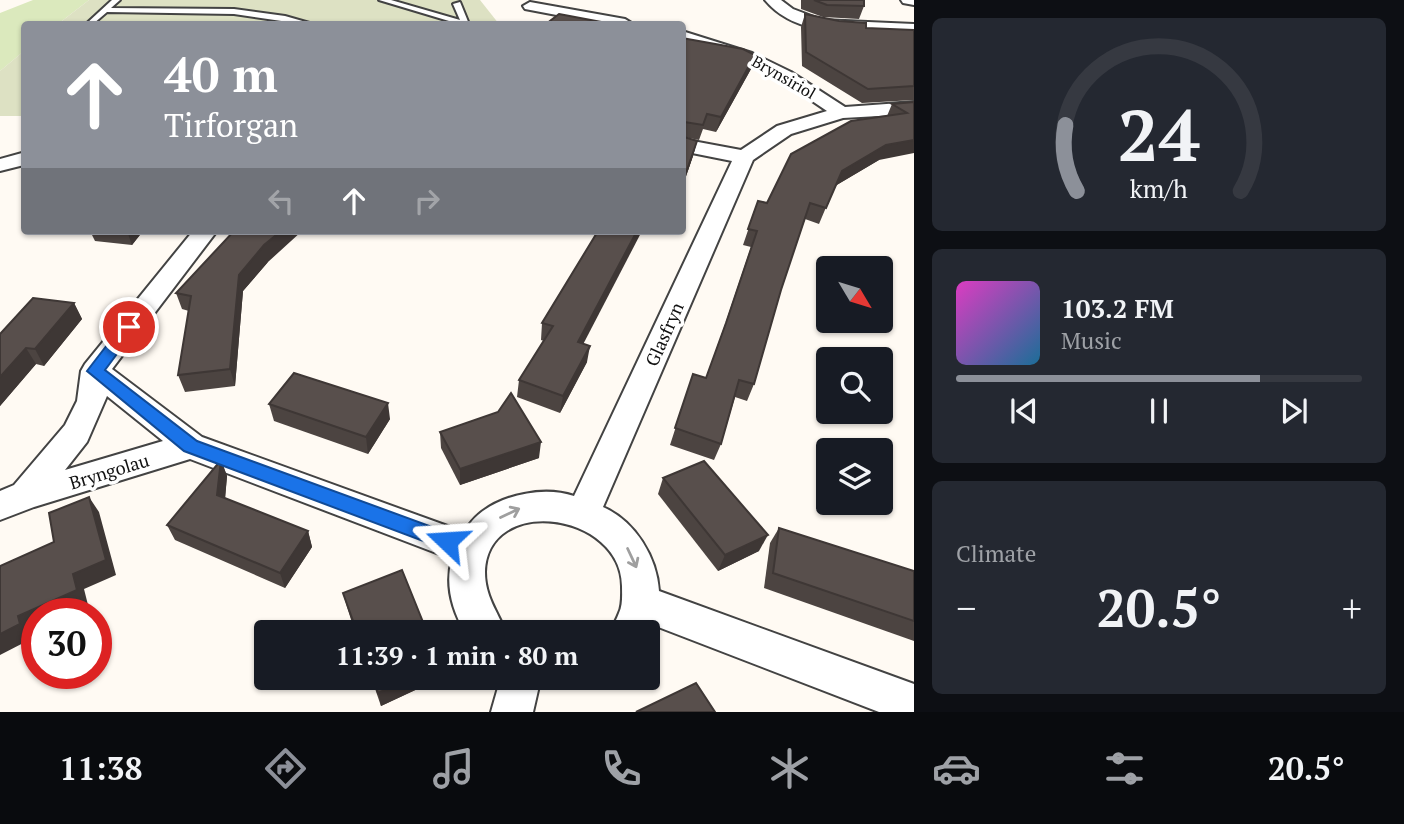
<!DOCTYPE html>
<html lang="en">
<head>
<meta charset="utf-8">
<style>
	:root { --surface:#171b24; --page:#242831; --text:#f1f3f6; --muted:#9ea1a6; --line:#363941; --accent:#8c9099 }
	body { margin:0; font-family:"PT Serif",serif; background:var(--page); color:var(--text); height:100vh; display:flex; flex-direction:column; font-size:26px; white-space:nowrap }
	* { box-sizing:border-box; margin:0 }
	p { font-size:23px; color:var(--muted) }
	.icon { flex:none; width:38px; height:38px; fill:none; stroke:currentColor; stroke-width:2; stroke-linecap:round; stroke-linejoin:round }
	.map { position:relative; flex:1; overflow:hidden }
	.drawer { display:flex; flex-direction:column; gap:18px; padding:18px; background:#0d0f14; width:490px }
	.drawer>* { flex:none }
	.banner { position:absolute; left:21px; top:21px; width:665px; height:214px; border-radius:7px; box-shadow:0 2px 5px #0004; background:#8c9099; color:#fff; overflow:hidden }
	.needle { width:46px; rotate:128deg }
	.controls { position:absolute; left:816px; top:256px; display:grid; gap:14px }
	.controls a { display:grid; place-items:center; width:77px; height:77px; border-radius:7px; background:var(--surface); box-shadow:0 2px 5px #0004; font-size:35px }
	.speed { position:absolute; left:21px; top:598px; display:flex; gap:14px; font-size:35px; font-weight:700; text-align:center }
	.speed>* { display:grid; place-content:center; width:91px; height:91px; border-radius:50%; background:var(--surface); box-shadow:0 2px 5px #0004; line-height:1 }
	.speed .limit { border:10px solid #d22; background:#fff; color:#111 }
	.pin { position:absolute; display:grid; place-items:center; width:60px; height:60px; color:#fff; margin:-30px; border:4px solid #fff; border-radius:50%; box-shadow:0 2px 7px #0007 }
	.me { position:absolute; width:77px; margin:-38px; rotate:290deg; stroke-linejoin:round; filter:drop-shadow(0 0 5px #0008) }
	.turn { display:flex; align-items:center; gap:24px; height:147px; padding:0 28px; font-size:32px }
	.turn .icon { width:91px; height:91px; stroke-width:2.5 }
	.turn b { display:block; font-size:49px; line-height:60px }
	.lanes { display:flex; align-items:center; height:66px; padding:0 28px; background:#0003; justify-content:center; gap:35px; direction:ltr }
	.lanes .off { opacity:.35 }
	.big { font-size:52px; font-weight:700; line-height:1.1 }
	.drawer .card { flex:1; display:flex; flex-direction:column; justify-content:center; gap:10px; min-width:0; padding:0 24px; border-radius:10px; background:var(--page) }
	.drawer .dial { align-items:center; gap:0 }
	.dial svg { height:182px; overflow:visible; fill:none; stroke:var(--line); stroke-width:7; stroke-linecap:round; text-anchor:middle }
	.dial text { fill:var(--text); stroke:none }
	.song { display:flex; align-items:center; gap:21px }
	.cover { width:84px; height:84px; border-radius:10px; background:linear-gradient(135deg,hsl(310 70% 55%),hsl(200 70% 35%)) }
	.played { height:7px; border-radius:4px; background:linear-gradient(90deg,var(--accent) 75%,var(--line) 75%) }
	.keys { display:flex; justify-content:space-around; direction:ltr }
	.heat { display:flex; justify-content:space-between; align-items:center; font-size:38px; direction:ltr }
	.trip { position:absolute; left:254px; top:620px; width:406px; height:70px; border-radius:7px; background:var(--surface); box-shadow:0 2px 5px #0004; font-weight:700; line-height:70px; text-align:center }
	.tabs { display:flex; height:112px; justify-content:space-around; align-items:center; background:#090b0e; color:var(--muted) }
	.tabs .icon { width:49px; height:49px }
	.tabs .selected { color:var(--accent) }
	.tabs b { font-size:32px; color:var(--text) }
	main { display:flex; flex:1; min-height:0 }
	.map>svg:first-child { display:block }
	.green { fill:#dbe9bd }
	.cemetery { fill:#dde1c3 }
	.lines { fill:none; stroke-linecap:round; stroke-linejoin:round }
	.lane-casing { stroke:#434343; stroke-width:4 }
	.street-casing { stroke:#434343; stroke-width:4 }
	.lane { fill:#fff; fill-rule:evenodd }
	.street { fill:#fff; fill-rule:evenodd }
	.wall { fill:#4c4441 }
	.shaded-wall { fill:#3e3735 }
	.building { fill:#584f4c; stroke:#3e3735; stroke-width:2 }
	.oneway { stroke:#9f9f9f }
	.route { fill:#1a73e8; stroke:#114b97; stroke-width:2 }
	.labels { text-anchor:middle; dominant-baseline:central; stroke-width:7; stroke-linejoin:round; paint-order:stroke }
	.far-street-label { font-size:16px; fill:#101010; stroke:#fff }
	.street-label { font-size:18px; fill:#101010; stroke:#fff }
</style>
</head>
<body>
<main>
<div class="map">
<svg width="914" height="712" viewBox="0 0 914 712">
	<rect width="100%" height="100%" fill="#fffaf3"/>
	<path class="green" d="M 33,0 L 89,0 L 58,24 L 24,24 L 24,51 L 0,71 L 0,13 Z"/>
	<g class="cemetery">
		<path d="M 89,0 L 480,0 L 499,24 L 58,24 Z"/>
		<path d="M 24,51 L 24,116 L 0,116 L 0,71 Z"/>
	</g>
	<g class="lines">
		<defs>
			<g id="lane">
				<path d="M 112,0 L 120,0 L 111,8 L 234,9 L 285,16 L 313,24 L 302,24 L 234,14 L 107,12 L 93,24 L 86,24 Z"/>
				<path d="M 379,0 L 391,0 L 460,20 L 453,4 L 460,2 L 469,24 L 459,24 Z"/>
			</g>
			<g id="street">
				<path d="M 765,0 L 781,0 L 793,9 L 822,20 L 914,24 L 914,34 C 866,31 800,42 765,0 Z"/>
				<path d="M 901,0 L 914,0 L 914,5 L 903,3 Z"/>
				<path d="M 530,2 L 625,19 L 633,24 L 604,24 L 525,9 L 523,6 Z"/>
				<path d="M 682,31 L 752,53 L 791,72 L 845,107 L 914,102 L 914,114 L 843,118 L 791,134 L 753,160 L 603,507 C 635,521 657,557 659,591 L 914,684 L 914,712 L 879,712 L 653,625 L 648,638 L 648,632 L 610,632 C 613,625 617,619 619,613 C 623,605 622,594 622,586 C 621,512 487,494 485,572 C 485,596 497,611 506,632 L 465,632 C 452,610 445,584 452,559 L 190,459 L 34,507 L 0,520 L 0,491 L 14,485 L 65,425 L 77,401 L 81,371 L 85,364 L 193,231 L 217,231 L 112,369 L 202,437 L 464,532 C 468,526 473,519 478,515 C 502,494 545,486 574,496 L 732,161 L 682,151 L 682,139 L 741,150 L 777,126 L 827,111 C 782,80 736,54 682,41 ZM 107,396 L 163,441 L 65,470 L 87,442 Z"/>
				<path d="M 22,153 L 24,153 L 24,165 L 0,171 L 0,159 Z"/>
				<path d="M 501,677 L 541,677 L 533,712 L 491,712 Z"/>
			</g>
		</defs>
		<use href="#lane" class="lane-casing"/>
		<use href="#street" class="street-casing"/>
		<use href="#lane" class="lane"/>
		<use href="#street" class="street"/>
	</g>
	<g class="wall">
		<path d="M 801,0 L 864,0 L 864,6 L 859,19 L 823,17 L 801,9 Z"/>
		<path d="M 805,14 L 866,28 L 914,30 L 914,100 L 862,103 L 802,66 L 801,27 Z"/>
		<path d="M 682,38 L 755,55 L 751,69 L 716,132 L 703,129 L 699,140 L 684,137 L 697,141 L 693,156 L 683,185 Z"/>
		<path d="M 914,102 L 879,160 L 835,186 L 819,224 L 805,219 L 781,290 L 754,384 L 747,401 L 735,397 L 721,444 L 714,460 L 670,445 L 693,374 L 706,378 L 722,333 L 751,247 L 743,245 L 758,201 L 767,203 L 887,116 L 892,104 Z"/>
		<path d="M 90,231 L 143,231 L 132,245 L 95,241 Z"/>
		<path d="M 598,231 L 583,343 L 587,362 L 560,413 L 517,397 L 519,380 L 544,341 L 541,340 L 542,323 Z"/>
		<path d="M 268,262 L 243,291 L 235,386 L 185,392 L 178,375 L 189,311 L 182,309 L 176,293 Z"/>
		<path d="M 74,303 L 82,319 L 44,366 L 36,364 L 0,406 L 0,334 Z"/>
		<path d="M 269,404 L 390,419 L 368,454 L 274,421 Z"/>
		<path d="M 440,432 L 539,458 L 460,485 L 441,448 Z"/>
		<path d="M 221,460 L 227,476 L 225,498 L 308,531 L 312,547 L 285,588 L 175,540 L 167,525 Z"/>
		<path d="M 663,478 L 759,551 L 718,571 L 658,494 Z"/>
		<path d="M 779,528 L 914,571 L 914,641 L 764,588 L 770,543 Z"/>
		<path d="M 343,593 L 427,632 L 355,632 L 347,607 Z"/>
		<path d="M 371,677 L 441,677 L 441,678 L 381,706 Z"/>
	</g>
	<g class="shaded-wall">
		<path d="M 755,55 L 751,69 L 716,132 L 721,117 Z"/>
		<path d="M 914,140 L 914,153 L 879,160 L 835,186 L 842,171 L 886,145 Z"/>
		<path d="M 697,141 L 693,156 L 683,185 L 682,177 Z"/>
		<path d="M 127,231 L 143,231 L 132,245 Z"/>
		<path d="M 281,231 L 302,231 L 268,262 L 243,291 L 235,386 L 230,369 L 239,275 L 264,245 Z"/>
		<path d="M 637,231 L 642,231 L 576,358 L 578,342 Z"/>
		<path d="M 74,303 L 82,319 L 44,366 L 35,349 Z"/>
		<path d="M 590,346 L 587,362 L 560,413 L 563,396 Z"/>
		<path d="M 26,348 L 36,364 L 0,406 L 0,377 Z"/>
		<path d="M 388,403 L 390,419 L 368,454 L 366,437 Z"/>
		<path d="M 541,442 L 539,458 L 460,485 L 460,469 Z"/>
		<path d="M 221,460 L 227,476 L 224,511 L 217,495 Z"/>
		<path d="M 89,497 L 99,512 L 116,575 L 84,589 L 88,605 L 66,614 L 37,614 L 37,628 L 31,630 L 33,638 L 0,655 L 0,634 L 18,616 Z"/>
		<path d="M 308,531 L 312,547 L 285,588 L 280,573 Z"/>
		<path d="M 768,535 L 759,551 L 718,571 L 725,555 Z"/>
		<path d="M 413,677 L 441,678 L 381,706 L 378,693 Z"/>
	</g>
	<g class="building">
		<path d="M 814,0 L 864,0 L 864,6 L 827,5 Z"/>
		<path d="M 559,14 L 612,24 L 546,24 Z"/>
		<path d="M 805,14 L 839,21 L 866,23 L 866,28 L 914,30 L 914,86 L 868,89 L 806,52 Z"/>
		<path d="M 682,38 L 743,49 L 755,55 L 721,117 L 707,114 L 703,125 L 684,122 L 684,137 L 697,141 L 687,170 L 682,177 Z"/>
		<path d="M 914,102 L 914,140 L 886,145 L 842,171 L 826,208 L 810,203 L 781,290 L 754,384 L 739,380 L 721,444 L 675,428 L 693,374 L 706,378 L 726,323 L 757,231 L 748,229 L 758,201 L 767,203 L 791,154 L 851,121 L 907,113 L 892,104 Z"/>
		<path d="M 234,231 L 281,231 L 264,245 L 239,275 L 230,369 L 178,375 L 191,296 L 176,293 Z"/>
		<path d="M 598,231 L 637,231 L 578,342 L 590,346 L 563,396 L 519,380 L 553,326 L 542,323 Z"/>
		<path d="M 33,298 L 74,303 L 35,349 L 26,348 L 0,377 L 0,334 Z"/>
		<path d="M 294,373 L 388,403 L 366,437 L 269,404 Z"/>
		<path d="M 511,393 L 541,442 L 460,469 L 440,432 L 498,412 Z"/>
		<path d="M 221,460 L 217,495 L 308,531 L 280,573 L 167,525 Z"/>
		<path d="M 704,461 L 768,535 L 725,555 L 663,478 Z"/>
		<path d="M 89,497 L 106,560 L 73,574 L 77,590 L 18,616 L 20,624 L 0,634 L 0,566 L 54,542 L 49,513 Z"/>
		<path d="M 779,528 L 914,571 L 914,621 L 773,573 Z"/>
		<path d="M 402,570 L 427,632 L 357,632 L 343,593 Z"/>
		<path d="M 373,677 L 413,677 L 378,693 Z"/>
		<path d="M 696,683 L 715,712 L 636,712 Z"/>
	</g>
	<defs><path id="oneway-shaft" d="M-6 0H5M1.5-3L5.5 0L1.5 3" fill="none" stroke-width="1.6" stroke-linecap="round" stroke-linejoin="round" transform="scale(1.75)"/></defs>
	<g class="oneway">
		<use href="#oneway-shaft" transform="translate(510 513) rotate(-25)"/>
		<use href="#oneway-shaft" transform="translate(632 558) rotate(65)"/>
	</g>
	<path class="route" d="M 129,321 L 137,327 L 105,370 L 197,441 L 454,535 L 457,541 L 454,548 L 447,550 L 184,451 L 87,371 L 124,323 Z"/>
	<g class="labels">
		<g class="far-street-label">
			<text transform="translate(784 77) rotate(30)">Brynsiriol</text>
		</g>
		<g class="street-label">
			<text transform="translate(664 334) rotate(-66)">Glasfryn</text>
			<text transform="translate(109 471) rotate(-17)">Bryngolau</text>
		</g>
	</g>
</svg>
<div class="controls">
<a><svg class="needle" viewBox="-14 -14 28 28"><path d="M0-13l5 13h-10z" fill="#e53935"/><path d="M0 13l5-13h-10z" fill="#9ea1a6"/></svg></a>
<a><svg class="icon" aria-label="search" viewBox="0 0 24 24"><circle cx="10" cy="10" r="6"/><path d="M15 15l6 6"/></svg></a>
<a><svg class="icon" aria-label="layers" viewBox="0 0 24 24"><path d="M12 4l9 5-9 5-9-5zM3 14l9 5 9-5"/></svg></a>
</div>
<div class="speed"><div class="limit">30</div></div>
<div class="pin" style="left:129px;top:327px;background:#d93025"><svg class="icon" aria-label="arrive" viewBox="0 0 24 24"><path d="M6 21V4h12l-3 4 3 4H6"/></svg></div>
<svg class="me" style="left:447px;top:541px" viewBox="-20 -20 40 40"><path d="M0-17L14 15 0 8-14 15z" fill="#1a73e8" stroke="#fff" stroke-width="4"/></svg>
<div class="trip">11:39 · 1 min · 80 m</div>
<div class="banner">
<div class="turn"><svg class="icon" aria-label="ahead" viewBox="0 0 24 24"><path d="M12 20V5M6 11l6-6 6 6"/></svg><div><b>40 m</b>Tirforgan</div></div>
<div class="lanes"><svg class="icon off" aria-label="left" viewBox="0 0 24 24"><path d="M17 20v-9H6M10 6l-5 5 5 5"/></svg><svg class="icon" aria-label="ahead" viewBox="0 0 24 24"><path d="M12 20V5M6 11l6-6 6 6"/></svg><svg class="icon off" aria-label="right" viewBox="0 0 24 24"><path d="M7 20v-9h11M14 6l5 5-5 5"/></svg></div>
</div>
</div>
<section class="drawer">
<div class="card dial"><svg viewBox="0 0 100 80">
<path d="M14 69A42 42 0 1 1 86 69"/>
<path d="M14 69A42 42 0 0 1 9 40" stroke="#8c9099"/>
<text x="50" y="56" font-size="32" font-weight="700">24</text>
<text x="50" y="72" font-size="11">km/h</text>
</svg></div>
<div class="card">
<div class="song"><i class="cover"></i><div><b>103.2 FM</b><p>Music</p></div></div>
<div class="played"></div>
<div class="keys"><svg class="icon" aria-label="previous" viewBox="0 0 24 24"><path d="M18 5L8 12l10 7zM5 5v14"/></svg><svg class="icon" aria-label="pause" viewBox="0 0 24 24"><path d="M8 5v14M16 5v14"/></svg><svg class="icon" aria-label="next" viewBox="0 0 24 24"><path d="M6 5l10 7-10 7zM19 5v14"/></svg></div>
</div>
<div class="card"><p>Climate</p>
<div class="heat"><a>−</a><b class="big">20.5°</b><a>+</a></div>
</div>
</section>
</main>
<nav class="tabs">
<b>11:38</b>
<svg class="icon selected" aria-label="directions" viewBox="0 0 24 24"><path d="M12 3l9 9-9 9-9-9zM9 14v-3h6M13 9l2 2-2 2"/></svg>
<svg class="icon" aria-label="music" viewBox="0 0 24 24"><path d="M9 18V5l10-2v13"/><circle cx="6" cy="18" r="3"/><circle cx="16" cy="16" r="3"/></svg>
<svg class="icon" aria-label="phone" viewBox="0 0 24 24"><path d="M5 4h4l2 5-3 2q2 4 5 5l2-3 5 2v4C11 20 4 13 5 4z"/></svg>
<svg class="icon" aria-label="climate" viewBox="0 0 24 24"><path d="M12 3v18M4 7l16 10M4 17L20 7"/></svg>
<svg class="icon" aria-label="car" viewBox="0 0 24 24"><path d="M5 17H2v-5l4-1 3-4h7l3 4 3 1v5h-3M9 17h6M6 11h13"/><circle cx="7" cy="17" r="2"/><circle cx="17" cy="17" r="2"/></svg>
<svg class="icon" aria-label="filters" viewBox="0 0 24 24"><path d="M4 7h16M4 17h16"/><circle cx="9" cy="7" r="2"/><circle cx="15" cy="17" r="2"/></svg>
<b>20.5°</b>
</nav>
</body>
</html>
